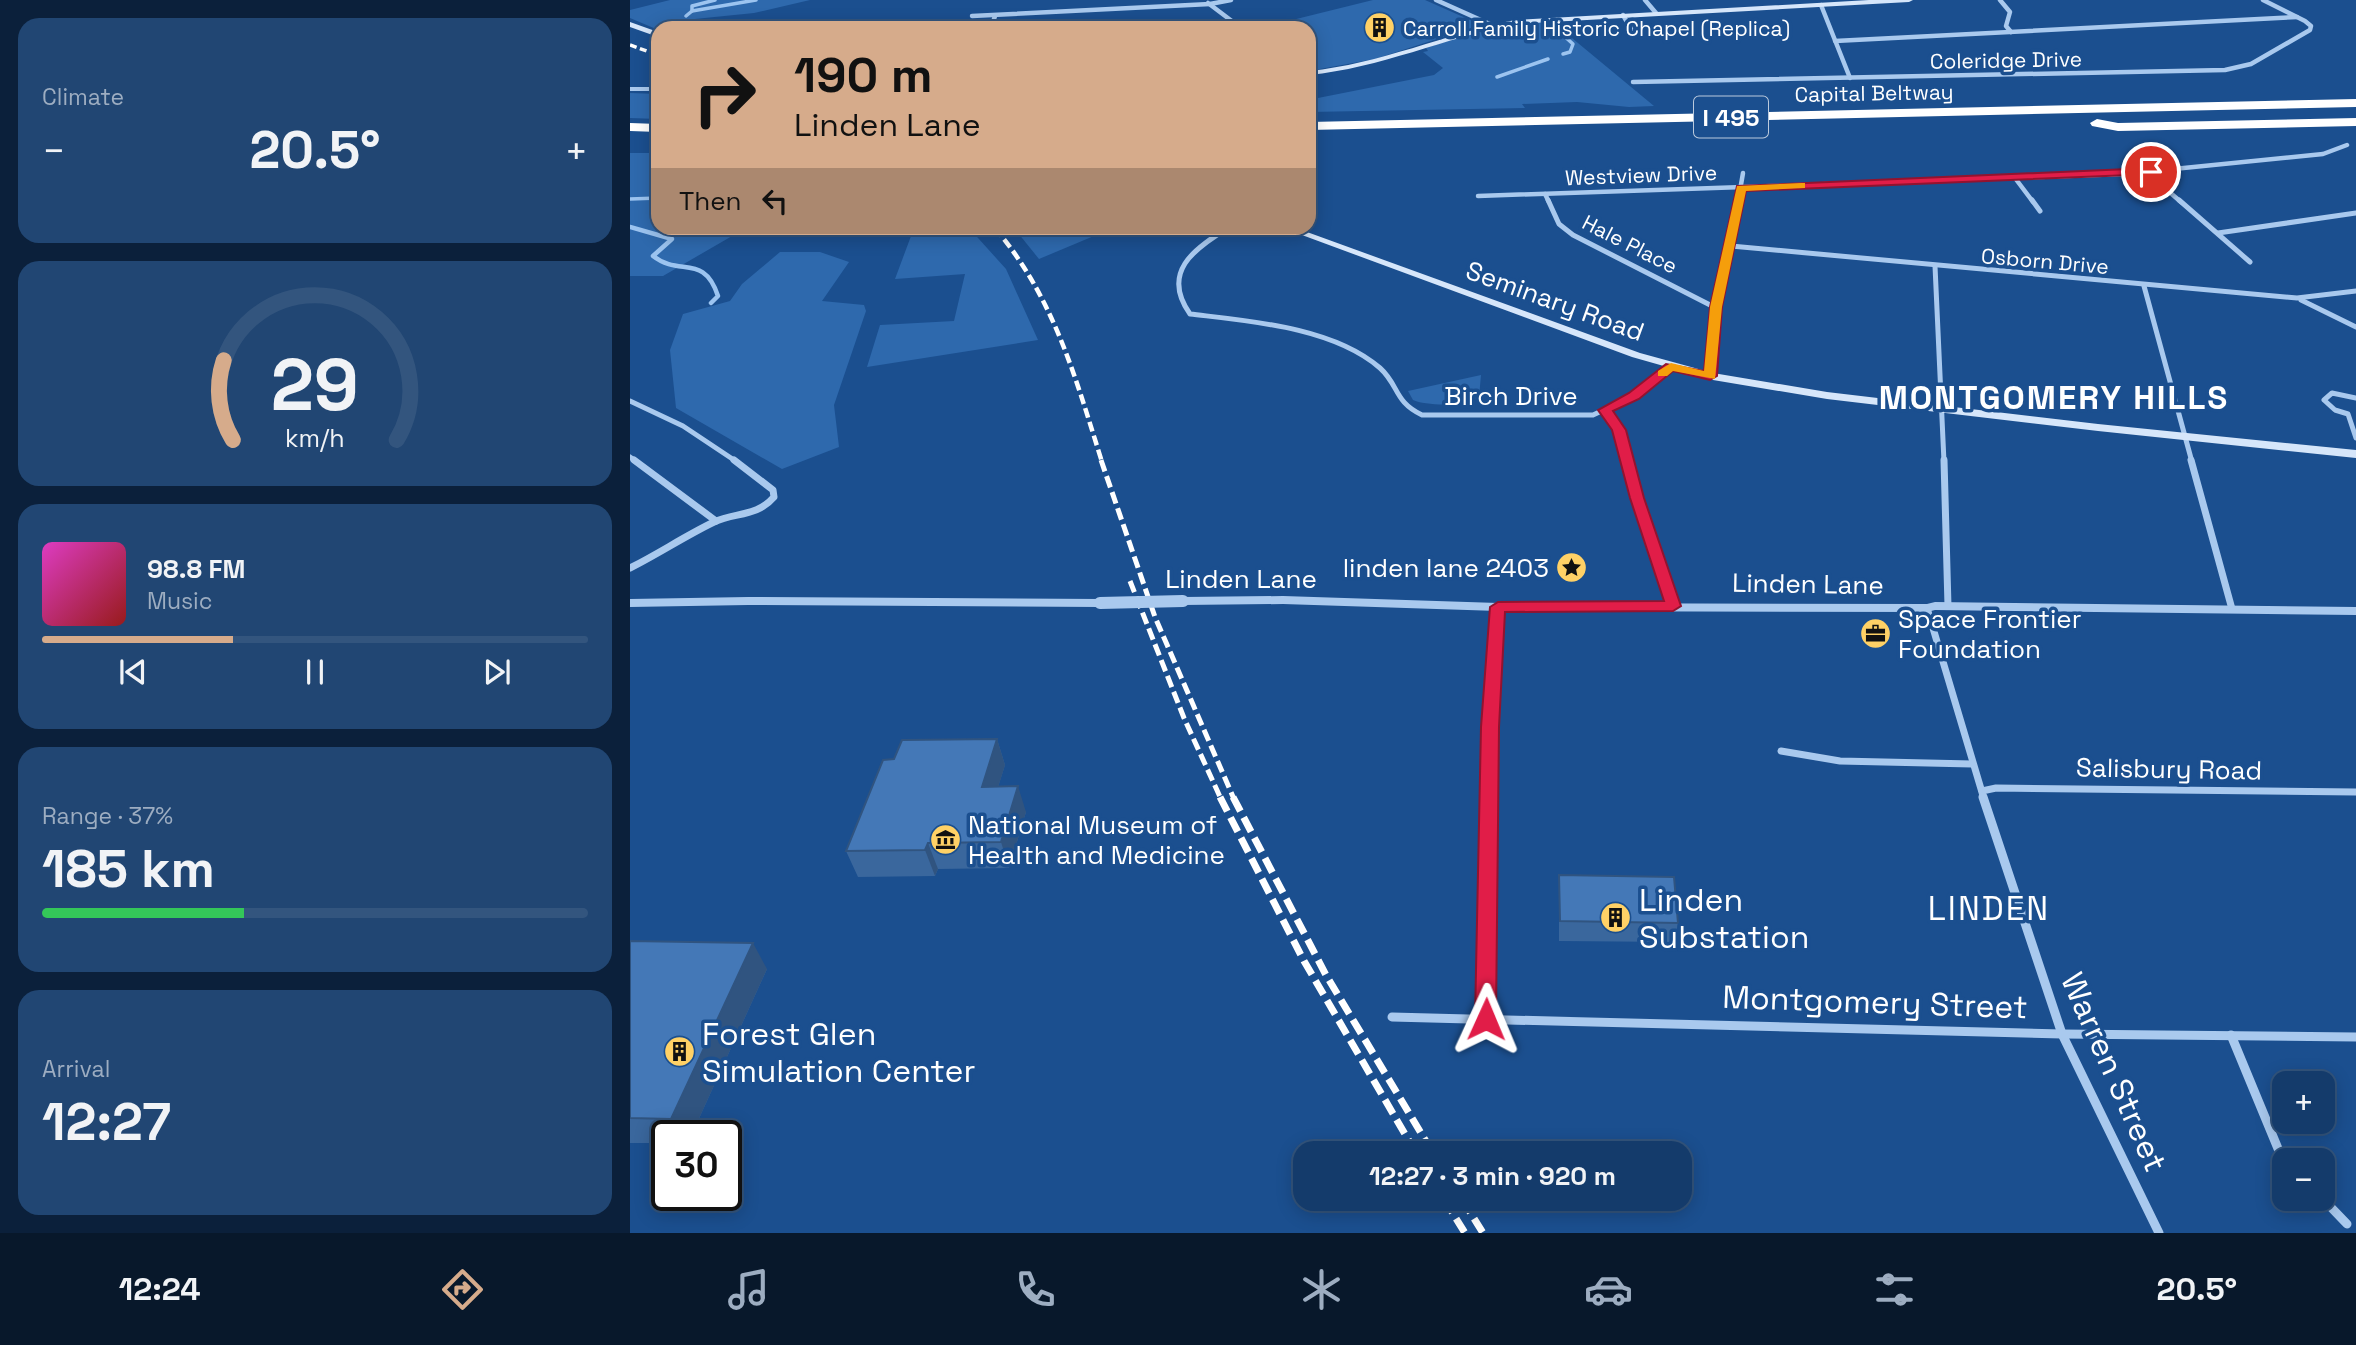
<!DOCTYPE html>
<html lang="en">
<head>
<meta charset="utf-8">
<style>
	:root { --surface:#143b6b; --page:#214673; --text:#f1f3f6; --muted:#9dadc1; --line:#33557e; --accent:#d6ab8b }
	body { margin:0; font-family:"Space Grotesk",sans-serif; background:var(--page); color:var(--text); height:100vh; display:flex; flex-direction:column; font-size:26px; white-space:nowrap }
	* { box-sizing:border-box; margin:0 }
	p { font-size:23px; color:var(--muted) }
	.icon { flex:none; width:38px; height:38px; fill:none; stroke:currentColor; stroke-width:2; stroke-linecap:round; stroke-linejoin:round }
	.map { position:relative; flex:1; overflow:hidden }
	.panel { display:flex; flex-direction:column; gap:18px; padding:18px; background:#0b203b; width:630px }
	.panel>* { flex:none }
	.guide { position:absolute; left:21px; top:21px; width:665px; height:214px; border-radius:21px; box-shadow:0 4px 18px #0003,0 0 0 2px var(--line); background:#d6ab8b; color:#111; overflow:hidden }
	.tools { position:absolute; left:1642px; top:1071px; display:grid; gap:14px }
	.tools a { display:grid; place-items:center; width:63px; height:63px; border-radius:14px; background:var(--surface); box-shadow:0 4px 18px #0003,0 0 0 2px var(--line); font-size:35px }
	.speed { position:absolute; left:21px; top:1120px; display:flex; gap:14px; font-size:35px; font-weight:700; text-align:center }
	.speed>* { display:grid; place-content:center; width:91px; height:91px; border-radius:50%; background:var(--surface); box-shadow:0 4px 18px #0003,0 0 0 2px var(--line); line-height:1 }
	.speed .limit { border:4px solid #111; border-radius:10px; background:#fff; color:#111 }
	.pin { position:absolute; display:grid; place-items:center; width:60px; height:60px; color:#fff; margin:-30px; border:4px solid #fff; border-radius:50%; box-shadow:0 2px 7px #0007 }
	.me { position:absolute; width:77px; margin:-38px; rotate:1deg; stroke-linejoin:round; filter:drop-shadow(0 0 5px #0008) }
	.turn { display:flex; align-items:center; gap:24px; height:147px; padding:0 28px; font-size:32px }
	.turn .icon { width:91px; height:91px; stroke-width:2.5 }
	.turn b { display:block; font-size:49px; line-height:60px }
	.then { display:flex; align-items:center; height:66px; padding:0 28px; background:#0003; gap:14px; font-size:26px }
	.big { font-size:52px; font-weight:700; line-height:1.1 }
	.panel .widget { flex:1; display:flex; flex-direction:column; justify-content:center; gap:10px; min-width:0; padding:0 24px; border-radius:21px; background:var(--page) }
	.panel .dial { align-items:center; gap:0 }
	.dial svg { height:182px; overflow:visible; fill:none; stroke:var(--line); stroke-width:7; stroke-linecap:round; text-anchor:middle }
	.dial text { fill:var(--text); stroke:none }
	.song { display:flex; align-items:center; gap:21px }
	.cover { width:84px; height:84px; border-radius:10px; background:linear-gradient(135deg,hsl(310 70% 55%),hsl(0 70% 35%)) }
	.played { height:7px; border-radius:4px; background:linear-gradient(90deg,var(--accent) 35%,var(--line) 35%) }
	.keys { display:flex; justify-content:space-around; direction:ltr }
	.heat { display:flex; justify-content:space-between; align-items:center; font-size:38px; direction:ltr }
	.charge { height:10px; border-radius:5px; background:linear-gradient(90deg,#34c759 37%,var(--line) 0) }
	.trip { position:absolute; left:663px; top:1141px; width:399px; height:70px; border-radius:21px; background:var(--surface); box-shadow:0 4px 18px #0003,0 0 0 2px var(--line); font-weight:700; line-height:70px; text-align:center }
	.tabs { display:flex; height:112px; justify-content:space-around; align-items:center; background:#08182b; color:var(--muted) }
	.tabs .icon { width:49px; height:49px }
	.tabs .current { color:var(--accent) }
	.tabs b { font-size:32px; color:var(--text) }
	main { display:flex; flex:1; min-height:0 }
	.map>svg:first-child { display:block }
	.green { fill:#2e69ad }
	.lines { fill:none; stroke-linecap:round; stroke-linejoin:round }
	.stream-far1 { stroke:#9cc4f0; stroke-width:3.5 }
	.stream { stroke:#9cc4f0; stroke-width:4.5 }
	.minor-far3 { stroke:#a9c9ee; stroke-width:4.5 }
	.minor-far2 { stroke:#a9c9ee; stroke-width:5 }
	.minor-far1 { stroke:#a9c9ee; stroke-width:7 }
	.minor { stroke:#a9c9ee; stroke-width:9 }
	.tertiary { fill:#a9c9ee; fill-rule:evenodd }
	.secondary { fill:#d6e6fa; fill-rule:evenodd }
	.motorway { fill:#fff; fill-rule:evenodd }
	.rail-far3 { stroke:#fff; stroke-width:3.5; stroke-dasharray:7 3.5; stroke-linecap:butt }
	.rail-far2 { stroke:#fff; stroke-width:4.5; stroke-dasharray:10 4.5; stroke-linecap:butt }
	.rail-far1 { stroke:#fff; stroke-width:5; stroke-dasharray:12 5; stroke-linecap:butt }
	.rail { stroke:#fff; stroke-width:7; stroke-dasharray:16 7; stroke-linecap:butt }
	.tertiary-bridge { stroke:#a9c9ee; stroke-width:12 }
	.wall { fill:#3a679d }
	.shaded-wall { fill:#305480 }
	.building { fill:#4478b7; stroke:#305480; stroke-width:2 }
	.route { fill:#e11d48; stroke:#92132f; stroke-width:2 }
	.slow { fill:#f59e0b }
	.labels { text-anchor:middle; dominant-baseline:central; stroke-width:7; stroke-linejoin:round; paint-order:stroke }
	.far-poi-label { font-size:21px; fill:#fff; stroke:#1b4f8f; text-anchor:start }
	.far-street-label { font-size:21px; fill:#fff; stroke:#1b4f8f }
	.shield { fill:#1b4f8f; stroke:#bbcadd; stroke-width:2 }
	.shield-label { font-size:24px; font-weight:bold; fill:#fff }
	.street-label { font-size:26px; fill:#fff; stroke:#1b4f8f }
	.poi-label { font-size:26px; fill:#fff; stroke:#1b4f8f; text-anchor:start }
	.near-poi-label { font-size:32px; fill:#fff; stroke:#1b4f8f; text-anchor:start }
	.near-street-label { font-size:32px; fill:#fff; stroke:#1b4f8f }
	.district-label { font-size:33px; font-weight:bold; letter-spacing:2px; fill:#fff; stroke:#1b4f8f }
	.near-neighbourhood-label { font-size:33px; letter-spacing:2px; fill:#fff; stroke:#1b4f8f }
</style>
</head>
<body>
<main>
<section class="panel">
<div class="widget"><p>Climate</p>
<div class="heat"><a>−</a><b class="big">20.5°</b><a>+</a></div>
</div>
<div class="widget dial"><svg viewBox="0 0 100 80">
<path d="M14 69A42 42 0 1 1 86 69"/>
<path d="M14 69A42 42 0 0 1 10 34" stroke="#d6ab8b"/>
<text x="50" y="56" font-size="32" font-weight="700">29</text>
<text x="50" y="72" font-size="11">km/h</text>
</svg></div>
<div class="widget">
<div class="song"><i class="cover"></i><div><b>98.8 FM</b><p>Music</p></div></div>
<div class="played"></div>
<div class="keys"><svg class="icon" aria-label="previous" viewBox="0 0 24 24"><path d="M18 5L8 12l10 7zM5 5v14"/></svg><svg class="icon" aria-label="pause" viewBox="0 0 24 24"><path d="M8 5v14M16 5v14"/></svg><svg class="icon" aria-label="next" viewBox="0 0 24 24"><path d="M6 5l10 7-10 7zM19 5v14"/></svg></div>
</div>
<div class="widget"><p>Range · 37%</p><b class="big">185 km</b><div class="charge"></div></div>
<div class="widget"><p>Arrival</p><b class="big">12:27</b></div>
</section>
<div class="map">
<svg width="1726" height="1233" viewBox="0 0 1726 1233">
	<rect width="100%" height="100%" fill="#1b4f8f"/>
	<g class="green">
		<path d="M 40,0 L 180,0 L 124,13 L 55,20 L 26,29 L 0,18 L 0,10 Z"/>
		<path d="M 743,0 L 795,0 L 847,23 L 841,28 L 745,59 L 679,71 L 679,28 L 630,28 Z"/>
		<path d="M 910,22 L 925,24 L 1024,106 L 999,107 L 947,102 L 892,104 L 895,108 L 679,112 L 679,80 L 687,79 L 688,98 L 804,75 L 813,68 L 793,52 L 798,51 L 796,48 C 833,36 870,23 910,22 Z"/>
		<path d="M 0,93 L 28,94 L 28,119 L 0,118 Z"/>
		<path d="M 0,153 L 28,153 L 28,228 L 108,228 L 109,232 L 33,276 L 0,276 Z"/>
		<path d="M 284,228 L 339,228 L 376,269 L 408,340 L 237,367 L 250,325 L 324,321 L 335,274 L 265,279 Z"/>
		<path d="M 384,228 L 483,228 L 409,259 Z"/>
		<path d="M 150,252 L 190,252 L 219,262 L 192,301 L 234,305 L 236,311 L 204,405 L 209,447 L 152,469 L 46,408 L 40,350 L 53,314 L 100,301 L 112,284 Z"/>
		<path d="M 851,375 L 849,397 C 838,407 796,406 783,400 L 778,391 Z"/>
	</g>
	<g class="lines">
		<g class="stream-far1">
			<path d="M 62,11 L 126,0"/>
			<path d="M 56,16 L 62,11 L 62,6 L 85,0"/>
			<path d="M 923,26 L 943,44 L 940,52 L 933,54"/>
			<path d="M 867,77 L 918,59"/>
			<path d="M 0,199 L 28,198"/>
		</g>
		<path class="stream" d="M 0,227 L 42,239 L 23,256 C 50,277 74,253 88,296 L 81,303"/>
		<g class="minor-far3">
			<path d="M 806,0 L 862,25"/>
			<path d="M 1015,0 L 1026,13"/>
			<path d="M 1370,0 L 1380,12 L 1376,26 L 1381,32"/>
			<path d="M 578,3 L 611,28"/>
			<path d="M 1191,5 L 1220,78"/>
			<path d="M 993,15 L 1004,34"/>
			<path d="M 342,16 L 580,4 L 601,0"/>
			<path d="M 361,28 L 365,16"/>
			<path d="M 1205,41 L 1667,17"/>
			<path d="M 1003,82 L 1595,70 L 1621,64 L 1680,30 L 1681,26 L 1675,21 L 1633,0"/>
			<path d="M 1516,172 L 1551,202"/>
			<path d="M 1385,178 L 1403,202"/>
			<path d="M 915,194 L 919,202"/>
			<path d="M 848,196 L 1494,174 L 1693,154 L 1717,145"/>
			<path d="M 1108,202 L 1113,173"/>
		</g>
		<g class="minor-far2">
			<path d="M 918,200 L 929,224 L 943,235 L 1086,308"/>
			<path d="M 1402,200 L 1410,211"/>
			<path d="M 1549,200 L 1620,262"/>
			<path d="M 598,228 C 563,249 531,273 560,314 C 619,321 703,327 750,368 C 769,385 764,402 792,415 L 963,415 L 1004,396 L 1041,367"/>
			<path d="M 1588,233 L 1726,213"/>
			<path d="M 1101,246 L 1667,298 L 1726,291"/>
			<path d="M 1305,266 L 1314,462"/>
			<path d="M 1514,286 L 1562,462"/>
			<path d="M 1671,300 L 1726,327"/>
			<path d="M 1081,377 L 1086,308 L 1101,248 L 1109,200"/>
			<path d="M 1726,398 L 1702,393 L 1694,400 L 1705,410 L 1718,414 L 1726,438"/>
			<path d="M 0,401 L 53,426 L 107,462"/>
			<path d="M 975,410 L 989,430 L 997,462"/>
			<path d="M 0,457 L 7,462"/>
		</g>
		<g class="minor-far1">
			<path d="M 4,460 L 86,521"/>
			<path d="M 997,460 L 1043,606"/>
			<path d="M 1314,460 L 1318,606"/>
			<path d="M 1561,460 L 1602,609"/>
			<path d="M 0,568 C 28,554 55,536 84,522 C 105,512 127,517 144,497 L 143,490 L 104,460"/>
			<path d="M 1297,608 L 1354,799"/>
			<path d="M 1151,751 L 1210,761 L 1342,764"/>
			<path d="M 1352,791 L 1366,788 L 1726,792"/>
			<path d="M 859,799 L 860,727 L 868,607"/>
		</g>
		<g class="minor">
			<path d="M 1353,797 L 1432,1034 L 1529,1233"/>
			<path d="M 762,1017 L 1432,1034 L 1726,1037"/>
			<path d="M 856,1019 L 859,797"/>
			<path d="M 1601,1035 L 1649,1151 L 1657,1160"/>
			<path d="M 1692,1198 L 1717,1224"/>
		</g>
		<g class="tertiary">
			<rect x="0" y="87" width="28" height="4"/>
			<path d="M 653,596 L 868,603 L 1297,604 L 1305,602 L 1726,607 L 1726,615 L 1305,610 L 1297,612 L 868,611 L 653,604 L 553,605 L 547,601 L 553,597 Z"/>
			<path d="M 118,597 L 470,599 L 476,603 L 470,607 L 118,605 L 0,607 L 0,599 Z"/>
		</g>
		<g class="secondary">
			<path d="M 1239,0 L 1283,0 L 1279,2 L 885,24 C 815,38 750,68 679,75 L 679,71 C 750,64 815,34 885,20 Z"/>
			<path d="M 0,22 L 28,32 L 28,37 L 0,27 Z"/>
			<path d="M 197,22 L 216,28 L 158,28 L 162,26 Z"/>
			<path d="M 653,228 L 666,228 L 1010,353 L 1083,373 L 1197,392 L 1468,424 L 1726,450 L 1726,458 L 1468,431 L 1197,399 L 1083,380 L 1002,357 Z"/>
		</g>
		<g class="motorway">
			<path d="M 1726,99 L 1726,107 L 679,130 L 679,122 Z"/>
			<path d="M 1726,118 L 1726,126 L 1488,131 L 1462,126 L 1460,123 L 1467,119 L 1488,123 Z"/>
			<path d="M 0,123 L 28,124 L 28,132 L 0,131 Z"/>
		</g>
		<path class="rail-far3" d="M 0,45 L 28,55"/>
		<path class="rail-far2" d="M 365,228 C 424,298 445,376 472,462"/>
		<g class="rail-far1">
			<path d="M 471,460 L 525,617 L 604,799"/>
			<path d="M 500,581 L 554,718 L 591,799"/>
		</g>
		<g class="rail">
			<path d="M 590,797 L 674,961 L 786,1153"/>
			<path d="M 603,797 L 696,975 L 803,1153"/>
			<path d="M 814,1199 L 835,1233"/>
			<path d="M 832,1199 L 853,1233"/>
		</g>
		<path class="tertiary-bridge" d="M 470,603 L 553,601"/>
	</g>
	<g class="wall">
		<path d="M 367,739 L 375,765 L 368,787 L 396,812 L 379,868 L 308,869 L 305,876 L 228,877 L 216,851 L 264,759 Z"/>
		<path d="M 929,875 L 1048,923 L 1045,942 L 929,941 Z"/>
		<path d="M 0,941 L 137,969 L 61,1136 L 37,1136 L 37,1143 L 0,1143 Z"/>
	</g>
	<g class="shaded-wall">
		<path d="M 367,739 L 375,765 L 360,813 L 352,787 Z"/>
		<path d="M 388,786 L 396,812 L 379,868 L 371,842 Z"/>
		<path d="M 298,843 L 308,869 L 305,876 L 295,850 Z"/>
		<path d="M 123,943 L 137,969 L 61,1136 L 52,1136 L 41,1119 Z"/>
	</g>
	<g class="building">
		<path d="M 122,22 L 130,28 L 96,28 Z"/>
		<path d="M 367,739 L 352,787 L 388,786 L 371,842 L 298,843 L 295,850 L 216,851 L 253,760 L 264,759 L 272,740 Z"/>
		<path d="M 929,875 L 1044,877 L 1048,923 L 930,921 Z"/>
		<path d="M 0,941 L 123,943 L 41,1119 L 0,1118 Z"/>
	</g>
	<path class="route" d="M 1521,168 L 1525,169 L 1525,174 L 1116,191 L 1092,307 L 1087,376 L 1080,380 L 1043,371 L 1009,399 L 983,411 L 996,430 L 1014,498 L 1051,606 L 1043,611 L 875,612 L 869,727 L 866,1019 L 863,1026 L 856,1028 L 849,1026 L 845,1019 L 851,727 L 860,607 L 868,602 L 1034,601 L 1000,498 L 982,430 L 968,410 L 999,393 L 1036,364 L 1074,371 L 1080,307 L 1107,186 Z"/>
	<path class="slow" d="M 1171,183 L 1175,183 L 1175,188 L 1116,191 L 1092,307 L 1085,379 L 1043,371 L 1037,376 L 1028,376 L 1028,371 L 1041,363 L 1074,371 L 1080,307 L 1107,186 Z"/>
	<defs>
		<symbol id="building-disc" viewBox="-11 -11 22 22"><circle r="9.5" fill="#ffd166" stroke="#1b4f8f"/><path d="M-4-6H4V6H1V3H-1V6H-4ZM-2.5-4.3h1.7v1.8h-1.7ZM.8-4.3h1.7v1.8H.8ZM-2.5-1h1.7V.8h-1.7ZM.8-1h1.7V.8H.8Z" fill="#111"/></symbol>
		<symbol id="sight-disc" viewBox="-11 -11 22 22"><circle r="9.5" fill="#ffd166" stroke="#1b4f8f"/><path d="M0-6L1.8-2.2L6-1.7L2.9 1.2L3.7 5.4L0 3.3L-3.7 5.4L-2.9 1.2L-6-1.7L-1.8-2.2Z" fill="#111"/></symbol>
		<symbol id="office-disc" viewBox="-11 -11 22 22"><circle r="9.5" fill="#ffd166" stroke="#1b4f8f"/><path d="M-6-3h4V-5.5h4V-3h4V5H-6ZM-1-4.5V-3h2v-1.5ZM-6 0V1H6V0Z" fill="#111"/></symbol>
		<symbol id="museum-disc" viewBox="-11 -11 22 22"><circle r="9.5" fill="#ffd166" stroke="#1b4f8f"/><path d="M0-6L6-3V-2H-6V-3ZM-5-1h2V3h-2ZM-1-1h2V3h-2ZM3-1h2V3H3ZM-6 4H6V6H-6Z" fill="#111"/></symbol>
	</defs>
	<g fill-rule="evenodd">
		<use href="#building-disc" x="732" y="10" width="35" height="35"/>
		<use href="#sight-disc" x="924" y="550" width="35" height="35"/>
		<use href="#office-disc" x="1228" y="616" width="35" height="35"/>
		<use href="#museum-disc" x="298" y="822" width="35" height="35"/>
		<use href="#building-disc" x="968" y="900" width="35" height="35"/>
		<use href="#building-disc" x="32" y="1034" width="35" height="35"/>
	</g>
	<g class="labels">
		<g class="far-poi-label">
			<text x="773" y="28">Carroll Family Historic Chapel (Replica)</text>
		</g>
		<g class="far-street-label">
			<text transform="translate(1376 60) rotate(-1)">Coleridge Drive</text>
			<text transform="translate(1244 93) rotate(-1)">Capital Beltway</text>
			<text transform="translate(1011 175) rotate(-2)">Westview Drive</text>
			<text transform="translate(1000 244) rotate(27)">Hale Place</text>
			<text transform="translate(1415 261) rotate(5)">Osborn Drive</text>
		</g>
		<rect class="shield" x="1064" y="96.5" width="74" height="41" rx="5"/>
		<g class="shield-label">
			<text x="1101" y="117">I 495</text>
		</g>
		<g class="street-label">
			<text transform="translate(925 301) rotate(20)">Seminary Road</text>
			<text x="881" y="396">Birch Drive</text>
			<text x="611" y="579">Linden Lane</text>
			<text transform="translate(1178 584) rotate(1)">Linden Lane</text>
			<text transform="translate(1539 769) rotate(1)">Salisbury Road</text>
		</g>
		<g class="poi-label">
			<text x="919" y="568" text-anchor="end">linden lane 2403</text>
			<text x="1268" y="619">Space Frontier<tspan x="1268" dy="30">Foundation</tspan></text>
			<text x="338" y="825">National Museum of<tspan x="338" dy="30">Health and Medicine</tspan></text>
		</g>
		<g class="near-poi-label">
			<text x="1009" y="900">Linden<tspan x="1009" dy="37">Substation</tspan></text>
			<text x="72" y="1034">Forest Glen<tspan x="72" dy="37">Simulation Center</tspan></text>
		</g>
		<g class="near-street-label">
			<text transform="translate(1245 1002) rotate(2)">Montgomery Street</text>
			<text transform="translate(1484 1072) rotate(66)">Warren Street</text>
		</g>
		<g class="district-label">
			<text x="1424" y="398">MONTGOMERY HILLS</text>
		</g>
		<g class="near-neighbourhood-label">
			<text x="1359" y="909">LINDEN</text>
		</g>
	</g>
</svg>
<div class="tools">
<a>+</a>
<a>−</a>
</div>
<div class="speed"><div class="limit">30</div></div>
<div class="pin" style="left:1521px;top:172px;background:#d93025"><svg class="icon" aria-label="arrive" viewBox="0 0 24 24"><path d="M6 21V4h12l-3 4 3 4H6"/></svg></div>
<svg class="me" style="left:856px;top:1019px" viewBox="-20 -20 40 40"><path d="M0-17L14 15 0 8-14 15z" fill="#e11d48" stroke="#fff" stroke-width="4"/></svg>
<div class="trip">12:27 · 3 min · 920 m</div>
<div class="guide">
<div class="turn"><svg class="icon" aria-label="right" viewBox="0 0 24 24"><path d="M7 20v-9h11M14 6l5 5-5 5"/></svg><div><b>190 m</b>Linden Lane</div></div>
<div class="then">Then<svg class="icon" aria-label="left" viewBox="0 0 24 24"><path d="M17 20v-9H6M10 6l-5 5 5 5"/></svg></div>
</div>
</div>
</main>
<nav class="tabs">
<b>12:24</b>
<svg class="icon current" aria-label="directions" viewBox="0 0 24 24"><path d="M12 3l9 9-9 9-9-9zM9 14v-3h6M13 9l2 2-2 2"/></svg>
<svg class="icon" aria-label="music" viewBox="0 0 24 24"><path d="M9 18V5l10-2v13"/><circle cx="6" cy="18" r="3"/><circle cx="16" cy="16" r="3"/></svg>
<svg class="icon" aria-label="phone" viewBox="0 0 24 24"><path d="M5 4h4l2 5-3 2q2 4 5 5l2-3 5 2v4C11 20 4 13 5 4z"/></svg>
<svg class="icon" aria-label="climate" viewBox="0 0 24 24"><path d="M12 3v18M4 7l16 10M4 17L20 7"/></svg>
<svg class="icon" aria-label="car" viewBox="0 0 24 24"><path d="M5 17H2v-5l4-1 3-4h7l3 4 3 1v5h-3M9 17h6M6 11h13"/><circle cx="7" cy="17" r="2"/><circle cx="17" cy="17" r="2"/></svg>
<svg class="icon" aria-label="filters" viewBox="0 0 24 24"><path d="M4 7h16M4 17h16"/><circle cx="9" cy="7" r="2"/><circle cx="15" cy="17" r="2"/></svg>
<b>20.5°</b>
</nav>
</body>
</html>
